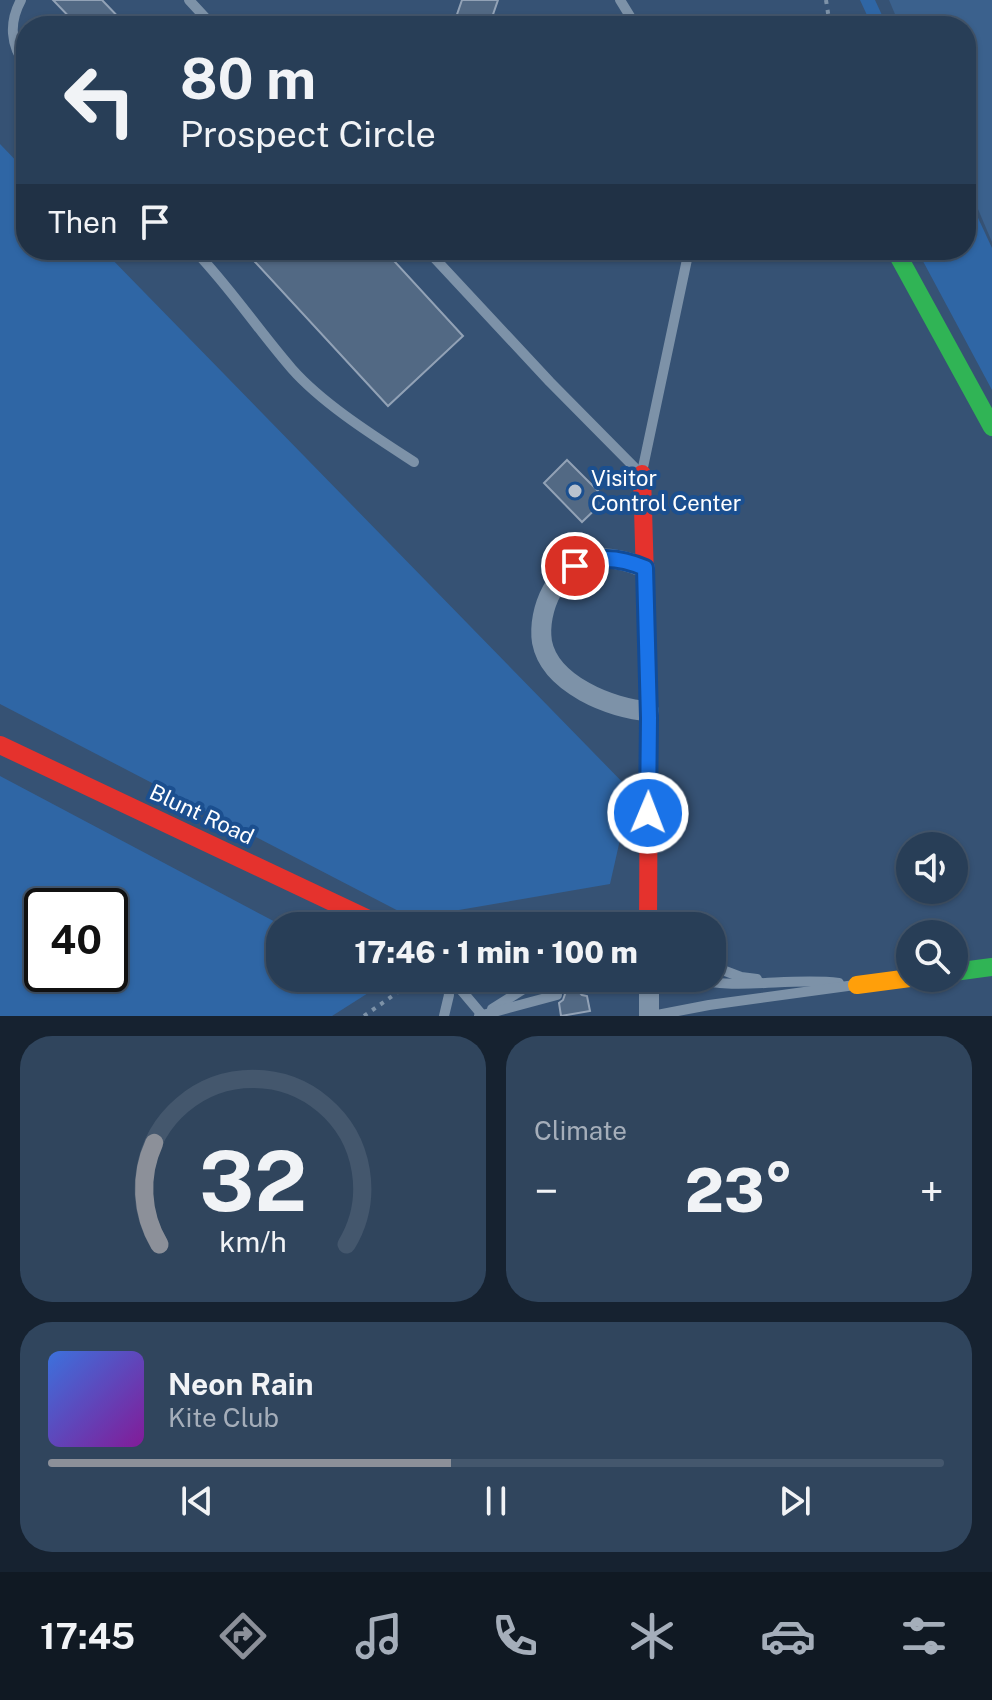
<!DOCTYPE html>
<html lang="en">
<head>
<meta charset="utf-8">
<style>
	:root { --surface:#283e57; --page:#30455d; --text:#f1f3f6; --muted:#a5aeba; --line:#44576d; --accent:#8c9099 }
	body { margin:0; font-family:"Public Sans",sans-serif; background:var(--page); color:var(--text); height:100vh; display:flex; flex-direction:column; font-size:30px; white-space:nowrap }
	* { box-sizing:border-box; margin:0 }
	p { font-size:26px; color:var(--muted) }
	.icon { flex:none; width:44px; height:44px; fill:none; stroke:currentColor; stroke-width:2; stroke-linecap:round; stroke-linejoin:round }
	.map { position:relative; height:1016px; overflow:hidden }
	.sheet { display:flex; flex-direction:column; gap:20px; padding:20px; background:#162230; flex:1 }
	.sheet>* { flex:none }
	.guide { position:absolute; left:16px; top:16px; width:960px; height:244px; border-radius:32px; box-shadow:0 2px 6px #0004,0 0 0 2px var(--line); background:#283e57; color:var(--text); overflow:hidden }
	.fabs { position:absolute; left:896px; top:832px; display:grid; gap:16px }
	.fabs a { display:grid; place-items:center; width:72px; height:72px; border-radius:50%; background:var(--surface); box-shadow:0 2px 6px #0004,0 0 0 2px var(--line); font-size:40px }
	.speed { position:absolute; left:24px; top:888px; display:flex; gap:16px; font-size:40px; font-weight:700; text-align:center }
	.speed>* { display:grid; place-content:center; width:104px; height:104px; border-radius:50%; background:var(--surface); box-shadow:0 2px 6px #0004,0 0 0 2px var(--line); line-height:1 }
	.speed .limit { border:4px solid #111; border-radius:12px; background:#fff; color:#111 }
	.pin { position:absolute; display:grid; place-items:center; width:68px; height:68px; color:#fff; margin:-34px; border:4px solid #fff; border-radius:50%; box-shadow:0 2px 8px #0007 }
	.me { position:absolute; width:88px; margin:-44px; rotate:1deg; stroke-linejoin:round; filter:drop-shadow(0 0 6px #0008) }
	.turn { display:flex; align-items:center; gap:28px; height:168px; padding:0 32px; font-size:36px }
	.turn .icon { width:104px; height:104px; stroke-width:2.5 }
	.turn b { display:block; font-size:56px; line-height:68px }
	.then { display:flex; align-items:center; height:76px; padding:0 32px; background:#0003; gap:16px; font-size:30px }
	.big { font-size:60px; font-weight:800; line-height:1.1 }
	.sheet .tile { flex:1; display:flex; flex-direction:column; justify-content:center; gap:12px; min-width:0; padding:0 28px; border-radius:32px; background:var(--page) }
	.sheet .dial { align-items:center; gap:0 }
	.dial svg { height:208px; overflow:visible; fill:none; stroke:var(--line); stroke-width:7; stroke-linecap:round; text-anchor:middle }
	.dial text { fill:var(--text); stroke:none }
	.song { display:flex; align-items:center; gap:24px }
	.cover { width:96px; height:96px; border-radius:12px; background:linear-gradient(135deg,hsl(220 70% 55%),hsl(290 70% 35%)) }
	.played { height:8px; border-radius:4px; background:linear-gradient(90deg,var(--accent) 45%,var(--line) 45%) }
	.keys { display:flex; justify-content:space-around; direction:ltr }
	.heat { display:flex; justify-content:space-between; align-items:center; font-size:44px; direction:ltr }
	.sheet .tiles { flex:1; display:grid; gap:20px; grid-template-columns:1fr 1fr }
	.tile:last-child { grid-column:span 2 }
	.trip { position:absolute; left:266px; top:912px; width:460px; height:80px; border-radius:32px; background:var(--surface); box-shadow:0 2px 6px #0004,0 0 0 2px var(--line); font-weight:800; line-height:80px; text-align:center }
	.menu { display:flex; height:128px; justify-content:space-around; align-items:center; background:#101923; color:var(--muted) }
	.menu .icon { width:56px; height:56px }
	.menu .active { color:var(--accent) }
	.menu b { font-size:36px; color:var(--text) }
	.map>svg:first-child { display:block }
	.green { fill:#2f66a5; fill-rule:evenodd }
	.water { fill:#3b618d }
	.building { fill:#526984; stroke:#92a2b6; stroke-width:2 }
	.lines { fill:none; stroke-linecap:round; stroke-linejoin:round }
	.path { stroke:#7d92a8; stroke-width:4; stroke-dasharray:4 6; stroke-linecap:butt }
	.lane { stroke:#7d92a8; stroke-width:10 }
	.street { stroke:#7d92a8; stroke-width:20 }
	.fast { stroke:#30b455; stroke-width:18 }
	.slow { stroke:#ff9f0a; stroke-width:18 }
	.jam { stroke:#e5322d; stroke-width:18 }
	.route-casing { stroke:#114b97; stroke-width:20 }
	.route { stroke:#1a73e8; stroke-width:14 }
	.poi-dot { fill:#b9c2ce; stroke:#1b4f8f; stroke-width:3 }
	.labels { text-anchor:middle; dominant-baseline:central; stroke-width:8; stroke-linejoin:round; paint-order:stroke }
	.poi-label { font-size:22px; fill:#fff; stroke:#1b4f8f; text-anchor:start }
	.street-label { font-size:22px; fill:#fff; stroke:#1b4f8f }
</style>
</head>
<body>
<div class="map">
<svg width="992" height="1016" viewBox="0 0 992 1016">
	<rect width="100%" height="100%" fill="#365274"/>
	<g class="green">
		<path d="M 860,0 L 875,0 L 887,26 L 872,26 Z"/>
		<path d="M 0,144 L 26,171 L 26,250 L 103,250 L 631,791 L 610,884 L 412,918 L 0,704 Z"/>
		<path d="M 966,192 L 992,248 L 992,390 L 917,250 L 966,250 Z"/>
		<path d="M 0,776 L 283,926 L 280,926 L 280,978 L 380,978 L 387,981 L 332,1016 L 0,1016 ZM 110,906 L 110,974 L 42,974 L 42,906 Z"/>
	</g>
	<path class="water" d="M 889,0 L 992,0 L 992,242 L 966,181 L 966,26 L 900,26 Z"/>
	<g class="building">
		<path d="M 53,0 L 102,0 L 127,26 L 78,26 Z"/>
		<path d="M 462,0 L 498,0 L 489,26 L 453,26 Z"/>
		<path d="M 244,250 L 384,250 L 463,336 L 388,406 Z"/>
		<path d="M 567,460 L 606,499 L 582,522 L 544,483 Z"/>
		<path d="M 554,978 L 583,978 L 577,990 L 582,995 L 587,996 L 590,1011 L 561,1016 L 559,1003 L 563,1000 L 565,994 L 562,989 L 555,987 Z"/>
	</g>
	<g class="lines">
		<g class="path">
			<path d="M 826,0 L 830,26"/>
			<path d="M 364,1016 L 418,978"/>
		</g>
		<g class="lane">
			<path d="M 21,0 C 9,22 10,45 26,66"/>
			<path d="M 189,0 L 213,26"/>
			<path d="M 620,0 L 636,26"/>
			<path d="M 194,250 C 230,287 258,330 292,369 C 323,404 374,436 414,462"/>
			<path d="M 427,250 L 550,382 L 640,473"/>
			<path d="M 642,472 L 689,250"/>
			<path d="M 712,966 L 741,977 L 757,979"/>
			<path d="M 451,978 L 483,1016"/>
			<path d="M 689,978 C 738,991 789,977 839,983"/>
			<path d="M 585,988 L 644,978"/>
			<path d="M 492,1009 L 541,978"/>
			<path d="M 444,1016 L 449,995 L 446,978"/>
			<path d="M 479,1016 L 557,995"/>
			<path d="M 652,1016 L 709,1005 L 855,985"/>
		</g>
		<g class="street">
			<path d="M 645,568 C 628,561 609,556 591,559 C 557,565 537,610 542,642 C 550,684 611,709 649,711"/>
			<path d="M 649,1016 L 649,978"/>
		</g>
		<g class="fast">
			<path d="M 895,250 L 992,427"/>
			<path d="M 954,972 L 992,967"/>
		</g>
		<path class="slow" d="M 857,985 L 910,978"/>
		<g class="jam">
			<path d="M 642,474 L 649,718 L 648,926"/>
			<path d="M 0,745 L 383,926"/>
		</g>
	</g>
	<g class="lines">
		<defs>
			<path id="route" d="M 575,566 C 598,555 622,558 645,568 L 649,718 L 648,813"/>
		</defs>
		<use href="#route" class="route-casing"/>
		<use href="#route" class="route"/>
	</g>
	<circle class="poi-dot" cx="575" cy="491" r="8"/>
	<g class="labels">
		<g class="poi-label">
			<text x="591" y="478">Visitor<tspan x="591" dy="25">Control Center</tspan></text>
		</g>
		<g class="street-label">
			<text transform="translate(202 814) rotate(25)">Blunt Road</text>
		</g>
	</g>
</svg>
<div class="fabs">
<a><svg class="icon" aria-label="sound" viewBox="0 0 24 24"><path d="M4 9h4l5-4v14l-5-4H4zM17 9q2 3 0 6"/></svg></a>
<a><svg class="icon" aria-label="search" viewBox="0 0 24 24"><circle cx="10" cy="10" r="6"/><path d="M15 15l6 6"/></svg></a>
</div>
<div class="speed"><div class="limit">40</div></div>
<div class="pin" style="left:575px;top:566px;background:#d93025"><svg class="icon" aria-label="arrive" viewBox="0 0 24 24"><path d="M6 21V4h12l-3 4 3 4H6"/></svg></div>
<svg class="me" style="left:648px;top:813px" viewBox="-20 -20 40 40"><circle r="17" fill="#1a73e8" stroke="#fff" stroke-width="3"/><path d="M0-11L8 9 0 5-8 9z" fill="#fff"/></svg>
<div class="trip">17:46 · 1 min · 100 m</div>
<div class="guide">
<div class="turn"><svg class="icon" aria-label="left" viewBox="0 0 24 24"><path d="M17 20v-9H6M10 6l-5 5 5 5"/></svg><div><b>80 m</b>Prospect Circle</div></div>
<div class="then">Then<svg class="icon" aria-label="arrive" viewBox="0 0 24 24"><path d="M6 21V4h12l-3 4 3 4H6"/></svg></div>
</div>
</div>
<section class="sheet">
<div class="tiles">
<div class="tile dial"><svg viewBox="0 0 100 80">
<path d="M14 69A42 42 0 1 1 86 69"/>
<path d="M14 69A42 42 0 0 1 12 30" stroke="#8c9099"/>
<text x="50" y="56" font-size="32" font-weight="700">32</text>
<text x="50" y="72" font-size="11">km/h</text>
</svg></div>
<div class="tile"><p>Climate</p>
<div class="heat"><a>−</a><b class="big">23°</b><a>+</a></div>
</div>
<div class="tile">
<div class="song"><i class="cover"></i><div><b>Neon Rain</b><p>Kite Club</p></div></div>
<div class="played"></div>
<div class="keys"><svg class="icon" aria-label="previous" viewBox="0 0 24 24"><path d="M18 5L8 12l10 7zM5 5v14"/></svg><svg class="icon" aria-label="pause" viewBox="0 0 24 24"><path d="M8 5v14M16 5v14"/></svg><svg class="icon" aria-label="next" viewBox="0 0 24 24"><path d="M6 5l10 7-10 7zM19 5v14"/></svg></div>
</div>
</div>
</section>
<nav class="menu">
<b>17:45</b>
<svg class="icon active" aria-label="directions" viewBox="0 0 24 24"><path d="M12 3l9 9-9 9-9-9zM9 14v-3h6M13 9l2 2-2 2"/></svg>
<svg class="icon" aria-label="music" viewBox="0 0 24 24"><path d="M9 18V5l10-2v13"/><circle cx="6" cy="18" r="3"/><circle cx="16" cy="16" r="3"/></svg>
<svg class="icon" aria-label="phone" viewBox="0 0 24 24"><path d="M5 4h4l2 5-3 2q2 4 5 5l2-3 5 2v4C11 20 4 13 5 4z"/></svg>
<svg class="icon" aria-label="climate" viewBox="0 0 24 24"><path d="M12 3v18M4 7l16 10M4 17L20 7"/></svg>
<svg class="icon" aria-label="car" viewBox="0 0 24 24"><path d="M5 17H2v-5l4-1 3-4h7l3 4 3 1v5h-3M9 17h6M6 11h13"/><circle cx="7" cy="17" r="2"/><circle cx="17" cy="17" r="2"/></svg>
<svg class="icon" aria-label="filters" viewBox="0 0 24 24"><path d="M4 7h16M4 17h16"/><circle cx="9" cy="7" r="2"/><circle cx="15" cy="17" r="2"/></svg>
</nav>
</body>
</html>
